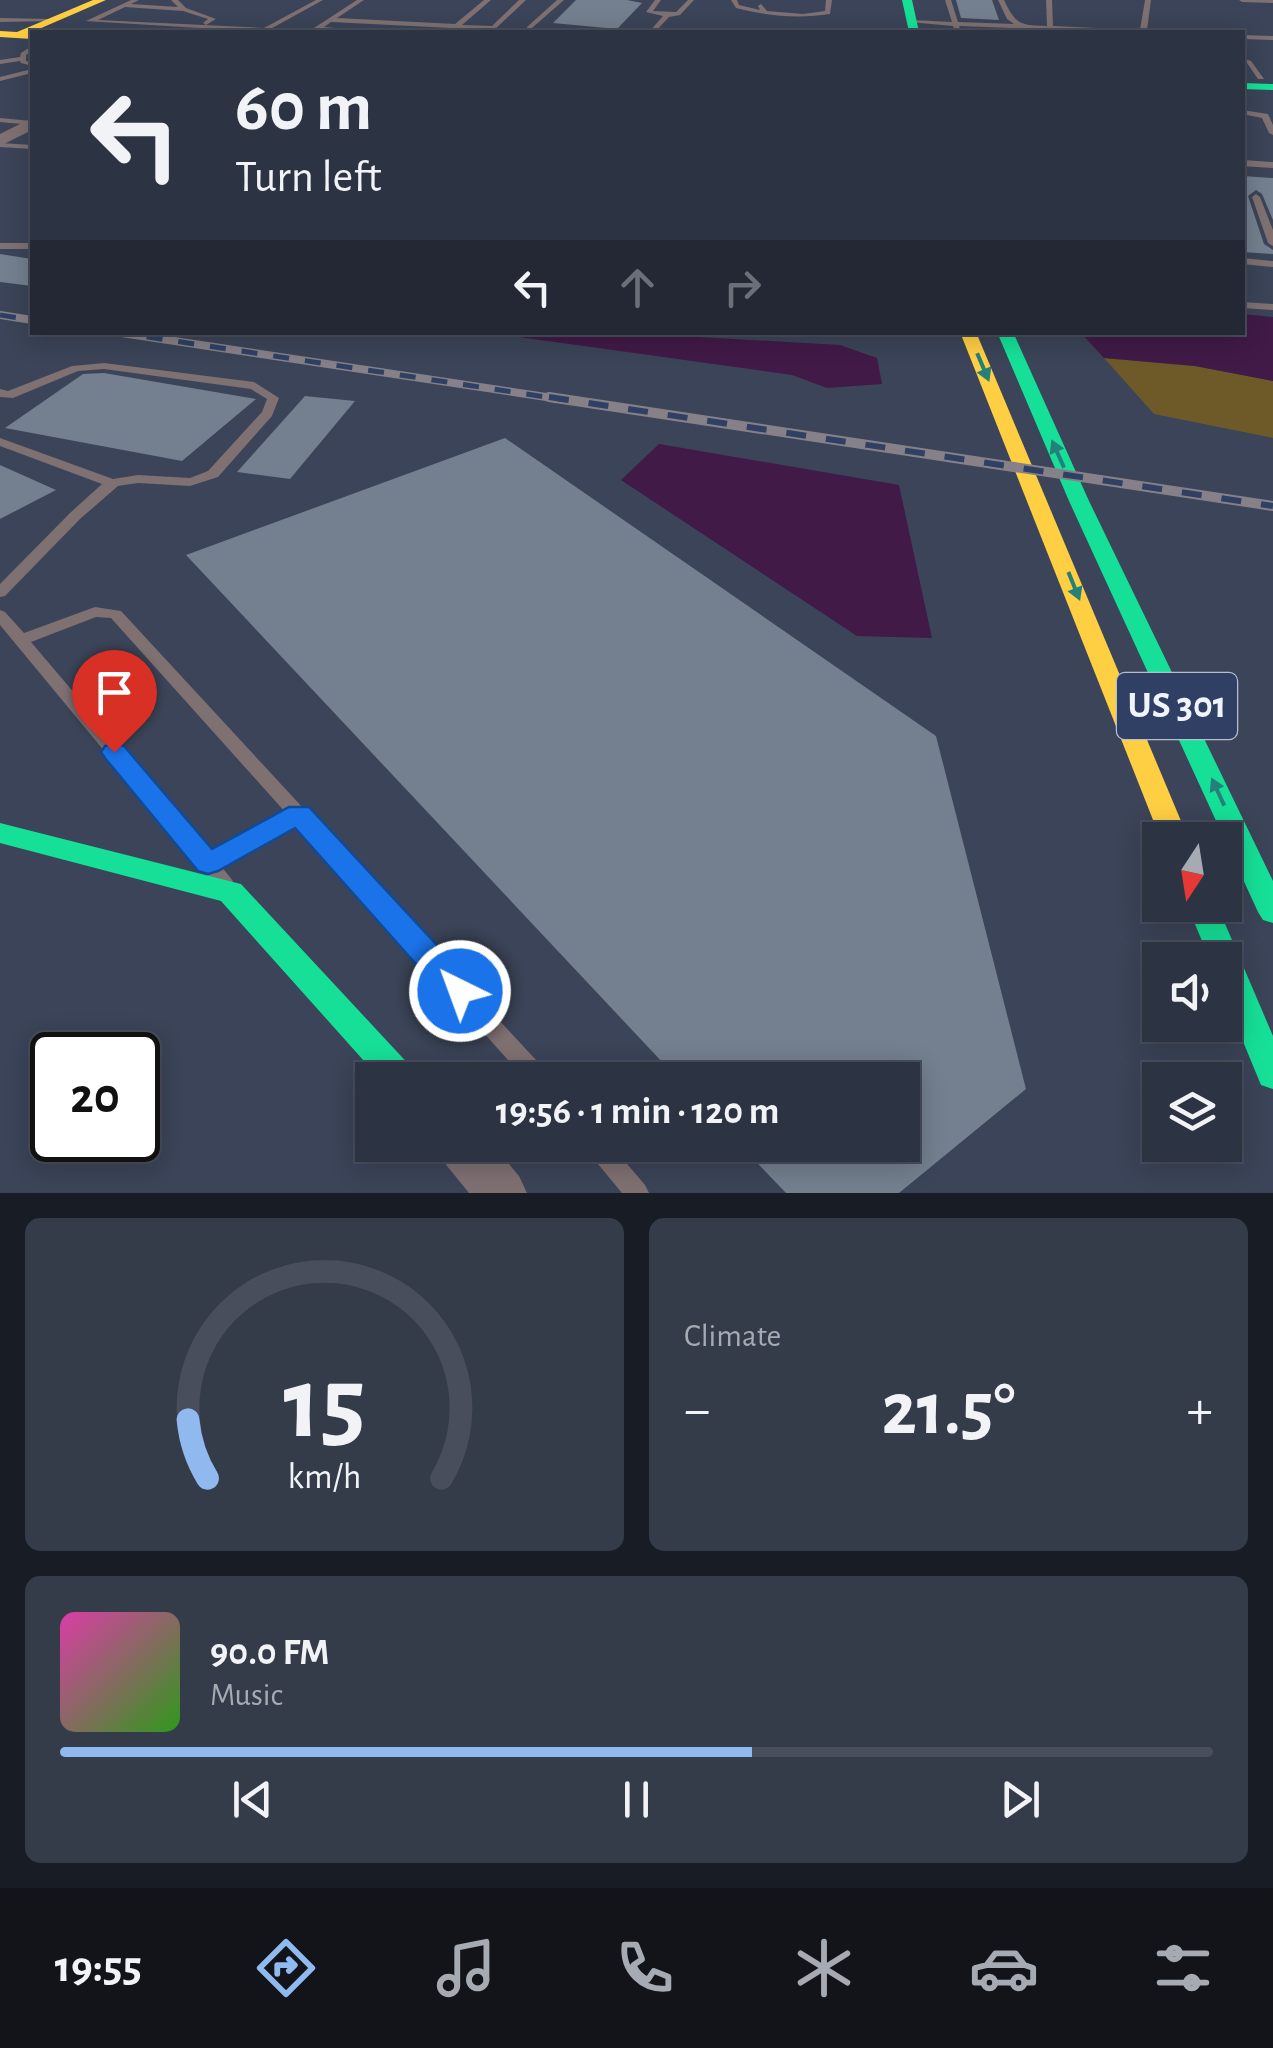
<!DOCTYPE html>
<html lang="en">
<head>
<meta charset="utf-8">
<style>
	:root { --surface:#2c3342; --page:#343b49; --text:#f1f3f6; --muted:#a6aab2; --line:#484e5b; --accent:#90b9f0 }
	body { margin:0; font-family:"Alegreya Sans",sans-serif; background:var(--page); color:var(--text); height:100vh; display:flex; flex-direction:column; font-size:38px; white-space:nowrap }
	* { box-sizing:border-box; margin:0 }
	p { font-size:32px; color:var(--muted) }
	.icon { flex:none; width:55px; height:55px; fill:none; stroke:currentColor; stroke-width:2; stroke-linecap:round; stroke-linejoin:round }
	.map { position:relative; height:1193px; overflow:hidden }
	.sheet { display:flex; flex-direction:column; gap:25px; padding:25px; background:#181c24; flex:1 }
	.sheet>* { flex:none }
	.banner { position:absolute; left:30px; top:30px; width:1215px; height:305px; border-radius:0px; box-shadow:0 5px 25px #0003,0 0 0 2px var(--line); background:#2c3342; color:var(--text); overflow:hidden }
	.needle { width:65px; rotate:192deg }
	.buttons { position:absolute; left:1142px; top:822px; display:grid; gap:20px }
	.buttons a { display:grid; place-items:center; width:100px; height:100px; border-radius:0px; background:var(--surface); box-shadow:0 5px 25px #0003,0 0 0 2px var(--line); font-size:50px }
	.speed { position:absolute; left:30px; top:1032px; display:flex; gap:20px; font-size:50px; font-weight:700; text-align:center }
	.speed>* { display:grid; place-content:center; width:130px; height:130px; border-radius:50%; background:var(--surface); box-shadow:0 5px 25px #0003,0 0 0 2px var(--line); line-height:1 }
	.speed .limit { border:5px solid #111; border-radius:15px; background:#fff; color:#111 }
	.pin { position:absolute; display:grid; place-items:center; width:85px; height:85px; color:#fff; margin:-102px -42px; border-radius:50% 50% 50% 0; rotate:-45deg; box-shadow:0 0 10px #0007 }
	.pin .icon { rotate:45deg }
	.me { position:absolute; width:110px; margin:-55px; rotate:318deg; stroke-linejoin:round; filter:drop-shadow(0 0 8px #0008) }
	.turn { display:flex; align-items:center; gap:35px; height:210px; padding:0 40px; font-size:45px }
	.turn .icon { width:130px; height:130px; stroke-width:2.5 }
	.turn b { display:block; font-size:70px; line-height:85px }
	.lanes { display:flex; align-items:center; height:95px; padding:0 40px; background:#0003; justify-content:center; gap:50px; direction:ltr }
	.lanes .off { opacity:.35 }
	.big { font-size:75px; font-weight:700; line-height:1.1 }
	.sheet .tile { flex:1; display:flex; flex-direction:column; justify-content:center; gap:15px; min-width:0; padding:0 35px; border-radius:15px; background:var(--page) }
	.sheet .dial { align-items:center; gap:0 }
	.dial svg { height:260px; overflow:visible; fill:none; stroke:var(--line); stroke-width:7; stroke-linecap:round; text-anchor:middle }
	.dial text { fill:var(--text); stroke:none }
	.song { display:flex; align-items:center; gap:30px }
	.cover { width:120px; height:120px; border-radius:15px; background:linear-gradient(135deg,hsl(320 70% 55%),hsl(110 70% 35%)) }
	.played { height:10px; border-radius:5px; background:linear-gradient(90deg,var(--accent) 60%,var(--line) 60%) }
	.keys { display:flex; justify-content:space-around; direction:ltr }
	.heat { display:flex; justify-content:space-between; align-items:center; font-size:55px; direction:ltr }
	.sheet .tiles { flex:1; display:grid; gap:25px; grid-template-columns:1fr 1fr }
	.tile:last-child { grid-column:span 2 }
	.trip { position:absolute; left:355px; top:1062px; width:565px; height:100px; border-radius:0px; background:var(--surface); box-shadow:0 5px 25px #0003,0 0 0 2px var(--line); font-weight:700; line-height:100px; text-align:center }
	.tabs { display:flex; height:160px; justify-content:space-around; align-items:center; background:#12141a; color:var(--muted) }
	.tabs .icon { width:70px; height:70px }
	.tabs .on { color:var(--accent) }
	.tabs b { font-size:45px; color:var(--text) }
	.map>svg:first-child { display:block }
	.green { fill:#6e5928 }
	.water { fill:#411a47 }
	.building { fill:#747f8f }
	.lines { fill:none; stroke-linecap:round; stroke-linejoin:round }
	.lane { fill:#7f7072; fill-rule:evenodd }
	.street { fill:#7f7072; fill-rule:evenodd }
	.fast { fill:#16e098; fill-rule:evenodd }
	.slow { fill:#ffcf43; fill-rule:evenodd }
	.rail-far1-casing { stroke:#868188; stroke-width:8 }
	.rail-casing { stroke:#868188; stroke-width:10 }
	.rail-far1 { stroke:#2f4064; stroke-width:5; stroke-dasharray:16; stroke-linecap:butt }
	.rail { stroke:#2f4064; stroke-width:6; stroke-dasharray:20; stroke-linecap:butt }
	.oneway { fill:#258079 }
	.route { fill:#1a73e8; stroke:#114b97; stroke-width:2.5 }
	.labels { text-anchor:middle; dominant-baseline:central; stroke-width:10; stroke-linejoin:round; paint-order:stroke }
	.shield { fill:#2f4064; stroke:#b6bed0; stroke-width:2.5 }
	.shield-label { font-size:38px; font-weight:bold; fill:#f0f4fe }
</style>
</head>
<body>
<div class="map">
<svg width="1273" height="1193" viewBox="0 0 1273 1193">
	<rect width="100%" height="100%" fill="#3b4458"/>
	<path class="green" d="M 1104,358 L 1195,366 L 1273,381 L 1273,438 L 1154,414 Z"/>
	<g class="water">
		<path d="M 1243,314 L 1273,317 L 1273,381 L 1195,366 L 1104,358 L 1081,333 L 1242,332 Z"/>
		<path d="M 490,333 L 627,333 L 840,345 L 877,358 L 882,384 L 827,388 L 792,375 Z"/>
		<path d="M 659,444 L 899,485 L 932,638 L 857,636 L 621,480 Z"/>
	</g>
	<g class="building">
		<path d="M 576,0 L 627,0 L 642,3 L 617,29 L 553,23 Z"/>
		<path d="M 956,0 L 992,0 L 999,20 L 961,18 Z"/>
		<path d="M 1242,176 L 1273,178 L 1273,220 L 1262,194 L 1256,190 L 1248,196 L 1264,244 L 1273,250 L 1273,254 L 1242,252 Z"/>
		<path d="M 0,254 L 32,259 L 32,286 L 0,282 Z"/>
		<path d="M 104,373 L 256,399 L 182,461 L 5,428 L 83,374 Z"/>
		<path d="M 305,396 L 355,401 L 290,479 L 237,472 Z"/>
		<path d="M 505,438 L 936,736 L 1026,1089 L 899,1193 L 786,1193 L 740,1145 L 902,1145 L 902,1080 L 679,1080 L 186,555 Z"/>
		<path d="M 0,465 L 56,490 L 0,519 Z"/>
	</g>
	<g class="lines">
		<g class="lane">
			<path d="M 131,0 L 139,0 L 131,4 L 178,7 L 171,0 L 178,0 L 186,8 L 216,19 L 206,25 L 203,23 L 208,19 L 183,11 L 125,7 L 98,20 L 264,28 L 316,0 L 323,0 L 265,32 L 86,21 Z"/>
			<path d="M 357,0 L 364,0 L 337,18 L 455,24 L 484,0 L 491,0 L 462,25 L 492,26 L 519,0 L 526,0 L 492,32 L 486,32 L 488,30 L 458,28 L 453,31 L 451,28 L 331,22 L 324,27 L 376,32 L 353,32 L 314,28 Z"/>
			<path d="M 557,0 L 564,0 L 532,28 L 534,32 L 528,32 L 527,27 Z"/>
			<path d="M 655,0 L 661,0 L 653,11 L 676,12 L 688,0 L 694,0 L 680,15 L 669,17 L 655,32 L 649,32 L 663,16 L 646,12 Z"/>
			<path d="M 731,0 L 737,0 L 739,5 L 760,10 L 758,6 L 761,4 L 767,11 L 803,14 L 825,11 L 826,0 L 832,0 L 830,14 C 798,19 768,16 736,8 Z"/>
			<path d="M 945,0 L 951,0 L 958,22 L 1014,24 L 1007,19 L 998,0 L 1004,0 C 1016,25 1020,25 1047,26 L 1046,0 L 1052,0 L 1053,26 L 1140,30 L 1145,0 L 1151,0 L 1147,30 L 1162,32 L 1110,32 L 959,26 L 961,32 L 955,32 L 953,26 L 909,22 L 912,20 L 952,22 Z"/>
			<path d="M 1239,0 L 1273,0 L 1273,3 L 1242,2 Z"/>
			<path d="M 0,18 L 51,19 L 54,21 L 0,22 Z"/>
			<path d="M 1242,35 L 1273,36 L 1273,40 L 1242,39 Z"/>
			<path d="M 32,46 L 32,51 L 26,55 L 26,61 L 32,62 L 32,66 L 21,63 L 20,61 L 0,64 L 0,60 L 20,57 L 21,53 Z"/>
			<path d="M 1242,58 L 1251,61 L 1264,79 L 1258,79 L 1247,63 L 1242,62 Z"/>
			<path d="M 32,69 L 32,73 L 0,81 L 0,77 Z"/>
			<path d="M 1242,110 L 1268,114 L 1273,125 L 1273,135 L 1269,133 L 1262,118 L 1242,114 Z"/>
			<path d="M 0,118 L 32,121 L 32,125 L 0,122 Z"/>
			<path d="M 0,143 L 32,145 L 32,149 L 0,147 Z"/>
			<path d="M 1242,160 L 1273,162 L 1273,168 L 1242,166 Z"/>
			<path d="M 1256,194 L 1260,197 L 1273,230 L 1273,246 L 1268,243 L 1252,197 Z"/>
			<rect x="0" y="243" width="32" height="6"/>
			<path d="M 1242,258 L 1273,261 L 1273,267 L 1242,264 Z"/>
			<path d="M 1242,302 L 1273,304 L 1273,310 L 1242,308 Z"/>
			<path d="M 104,363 L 254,382 L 279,398 L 272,416 L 218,477 L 190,486 L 138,483 L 118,486 L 80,519 L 5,596 L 0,597 L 0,584 L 70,513 L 102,484 L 0,446 L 0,438 L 113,479 L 138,475 L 190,478 L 208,471 L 262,412 L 267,399 L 251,389 L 104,369 L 78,371 L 13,398 L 0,397 L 0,389 L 8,391 L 72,366 Z"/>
			<path d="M 95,607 L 121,611 L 548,1073 L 551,1080 L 526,1080 L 296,824 L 221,866 L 233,881 L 230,886 L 223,888 L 216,886 L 0,625 L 0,610 L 5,612 L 24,633 ZM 96,617 L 111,618 L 286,813 L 211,854 L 31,642 Z"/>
			<path d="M 584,1145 L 611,1145 L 645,1185 L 649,1193 L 622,1193 L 588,1152 Z"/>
		</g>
		<g class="street">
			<path d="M 32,118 L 32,130 L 0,146 L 0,134 Z"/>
			<path d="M 436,1145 L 493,1145 L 519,1176 L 527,1193 L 469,1193 L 443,1161 Z"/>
		</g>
		<g class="fast">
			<path d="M 902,0 L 912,0 L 919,32 L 909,32 Z"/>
			<path d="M 1242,83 L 1273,84 L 1273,90 L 1242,89 Z"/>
			<path d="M 997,332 L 1013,332 L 1089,501 L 1273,881 L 1273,923 L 1263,920 L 1258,912 L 1069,501 Z"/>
			<path d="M 0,823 L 241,884 L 414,1070 L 419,1080 L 381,1080 L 221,901 L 0,843 Z"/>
			<path d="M 1187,905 L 1217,905 L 1273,1036 L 1273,1089 L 1261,1085 L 1225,998 L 1225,960 L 1210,960 Z"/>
		</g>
		<g class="slow">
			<path d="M 93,0 L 106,0 L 32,32 L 32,39 L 0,37 L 0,31 L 17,32 Z"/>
			<path d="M 960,332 L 976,332 L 1189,840 L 1161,840 Z"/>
		</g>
		<defs>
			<g id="rail-far1">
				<path d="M 0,315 L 32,320"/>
				<path d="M 115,332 L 566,400"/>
			</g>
			<path id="rail" d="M 549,397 L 1273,506"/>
		</defs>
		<use href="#rail-far1" class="rail-far1-casing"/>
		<use href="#rail" class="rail-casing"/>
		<use href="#rail-far1" class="rail-far1"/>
		<use href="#rail" class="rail"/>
	</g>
	<defs><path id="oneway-solid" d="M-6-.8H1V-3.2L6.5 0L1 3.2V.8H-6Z" transform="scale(2.5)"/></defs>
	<g class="oneway">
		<use href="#oneway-solid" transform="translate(983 367) rotate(67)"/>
		<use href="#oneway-solid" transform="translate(1058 454) rotate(-114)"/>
		<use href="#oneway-solid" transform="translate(1074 586) rotate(68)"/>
		<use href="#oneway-solid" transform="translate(1218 792) rotate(-115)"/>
	</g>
	<path class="route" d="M 114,743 L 124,746 L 212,849 L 289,807 L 309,807 L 471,982 L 475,991 L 471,1000 L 460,1004 L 448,1000 L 295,828 L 218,871 L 208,874 L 198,871 L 105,758 L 101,752 L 105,746 Z"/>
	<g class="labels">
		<rect class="shield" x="1117" y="673" width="120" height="66" rx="8"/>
		<g class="shield-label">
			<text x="1177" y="706">US 301</text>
		</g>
	</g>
</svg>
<div class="buttons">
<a><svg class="needle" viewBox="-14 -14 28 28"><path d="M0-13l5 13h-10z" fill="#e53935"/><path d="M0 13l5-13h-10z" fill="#a6aab2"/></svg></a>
<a><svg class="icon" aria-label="sound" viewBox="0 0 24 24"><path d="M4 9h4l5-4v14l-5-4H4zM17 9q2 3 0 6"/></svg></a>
<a><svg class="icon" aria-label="layers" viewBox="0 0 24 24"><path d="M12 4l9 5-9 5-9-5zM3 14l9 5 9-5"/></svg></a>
</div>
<div class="speed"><div class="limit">20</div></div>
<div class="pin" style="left:114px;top:752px;background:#d93025"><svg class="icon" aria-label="arrive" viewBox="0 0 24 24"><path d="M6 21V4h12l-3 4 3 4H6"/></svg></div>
<svg class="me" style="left:460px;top:991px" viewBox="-20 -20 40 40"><circle r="17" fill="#1a73e8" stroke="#fff" stroke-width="3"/><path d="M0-11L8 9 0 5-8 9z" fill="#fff"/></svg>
<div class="trip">19:56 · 1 min · 120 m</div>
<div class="banner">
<div class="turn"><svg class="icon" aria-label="left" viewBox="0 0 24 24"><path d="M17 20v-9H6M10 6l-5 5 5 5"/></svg><div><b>60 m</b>Turn left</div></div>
<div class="lanes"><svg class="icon" aria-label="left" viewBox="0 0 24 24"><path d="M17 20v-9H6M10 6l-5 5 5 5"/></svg><svg class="icon off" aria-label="ahead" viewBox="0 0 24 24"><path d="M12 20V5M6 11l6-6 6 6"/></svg><svg class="icon off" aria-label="right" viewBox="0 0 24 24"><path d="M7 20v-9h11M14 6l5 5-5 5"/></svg></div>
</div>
</div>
<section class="sheet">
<div class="tiles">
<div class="tile dial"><svg viewBox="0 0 100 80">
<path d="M14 69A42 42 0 1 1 86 69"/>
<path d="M14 69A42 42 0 0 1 8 51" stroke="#90b9f0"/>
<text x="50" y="56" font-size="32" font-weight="700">15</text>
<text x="50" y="72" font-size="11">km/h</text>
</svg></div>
<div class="tile"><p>Climate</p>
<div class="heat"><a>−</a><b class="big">21.5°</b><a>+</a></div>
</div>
<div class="tile">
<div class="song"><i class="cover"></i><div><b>90.0 FM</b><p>Music</p></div></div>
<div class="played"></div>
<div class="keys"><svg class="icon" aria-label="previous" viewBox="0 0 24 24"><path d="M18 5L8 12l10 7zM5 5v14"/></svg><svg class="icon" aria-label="pause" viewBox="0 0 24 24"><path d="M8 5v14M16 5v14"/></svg><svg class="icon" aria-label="next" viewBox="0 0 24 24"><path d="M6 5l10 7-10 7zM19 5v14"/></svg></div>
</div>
</div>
</section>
<nav class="tabs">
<b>19:55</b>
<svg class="icon on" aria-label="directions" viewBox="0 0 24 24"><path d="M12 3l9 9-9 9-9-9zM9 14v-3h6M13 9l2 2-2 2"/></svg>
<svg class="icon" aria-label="music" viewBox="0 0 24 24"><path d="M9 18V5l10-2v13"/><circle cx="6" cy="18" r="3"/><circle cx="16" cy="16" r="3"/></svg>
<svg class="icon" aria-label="phone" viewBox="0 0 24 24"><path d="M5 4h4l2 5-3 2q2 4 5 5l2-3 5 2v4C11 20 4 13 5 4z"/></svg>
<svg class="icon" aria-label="climate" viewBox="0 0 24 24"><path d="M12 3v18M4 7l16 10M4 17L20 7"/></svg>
<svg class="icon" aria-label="car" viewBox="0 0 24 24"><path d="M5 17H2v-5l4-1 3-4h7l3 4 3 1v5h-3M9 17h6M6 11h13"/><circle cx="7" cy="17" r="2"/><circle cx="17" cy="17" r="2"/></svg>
<svg class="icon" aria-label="filters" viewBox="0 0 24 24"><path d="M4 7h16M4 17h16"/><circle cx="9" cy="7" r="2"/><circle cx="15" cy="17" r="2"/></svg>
</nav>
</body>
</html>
